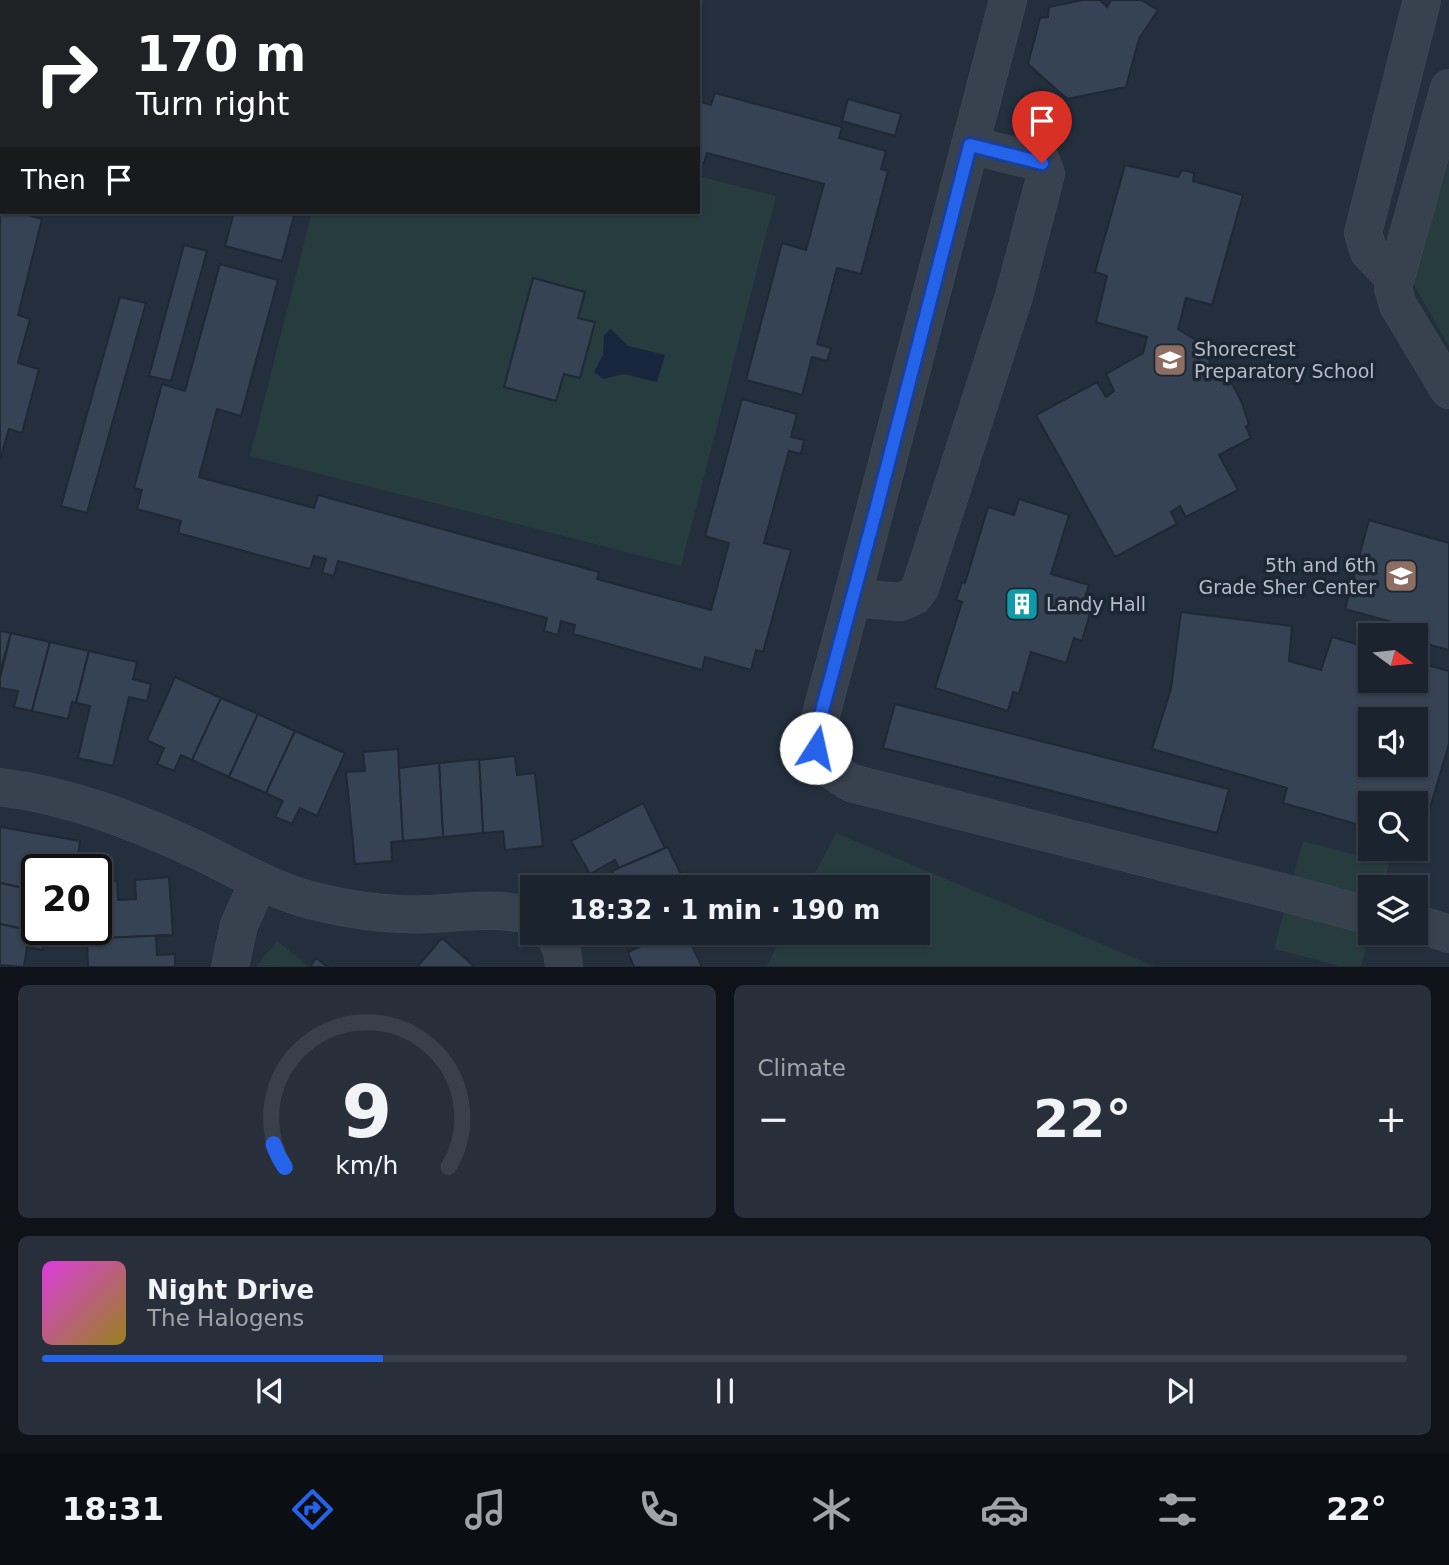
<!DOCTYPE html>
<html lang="en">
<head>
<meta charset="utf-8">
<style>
	:root { --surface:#1b232e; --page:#282f3a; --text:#f1f3f6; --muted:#a0a4aa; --line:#39404a; --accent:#2563eb }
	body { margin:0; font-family:"DejaVu Sans",sans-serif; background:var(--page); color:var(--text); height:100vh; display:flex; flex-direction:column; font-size:26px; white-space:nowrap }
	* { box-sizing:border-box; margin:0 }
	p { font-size:23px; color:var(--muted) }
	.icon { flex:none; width:38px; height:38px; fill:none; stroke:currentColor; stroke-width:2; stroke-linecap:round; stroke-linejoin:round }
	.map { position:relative; height:967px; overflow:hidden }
	.sheet { display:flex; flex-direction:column; gap:18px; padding:18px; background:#0f1319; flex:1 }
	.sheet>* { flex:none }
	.guide { position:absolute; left:0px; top:0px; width:700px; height:214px; box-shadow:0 2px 5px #0004,0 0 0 2px var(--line); background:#202124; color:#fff; overflow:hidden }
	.needle { width:46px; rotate:105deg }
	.controls { position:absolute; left:1358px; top:623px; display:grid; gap:14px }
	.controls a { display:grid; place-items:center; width:70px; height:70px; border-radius:0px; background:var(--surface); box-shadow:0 2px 5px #0004,0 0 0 2px var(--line); font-size:35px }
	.speed { position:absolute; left:21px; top:854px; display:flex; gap:14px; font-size:35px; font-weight:700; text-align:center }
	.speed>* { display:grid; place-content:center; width:91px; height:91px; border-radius:50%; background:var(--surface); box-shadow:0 2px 5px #0004,0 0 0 2px var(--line); line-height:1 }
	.speed .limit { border:4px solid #111; border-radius:10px; background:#fff; color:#111 }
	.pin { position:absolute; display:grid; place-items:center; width:60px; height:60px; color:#fff; margin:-72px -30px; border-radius:50% 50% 50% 0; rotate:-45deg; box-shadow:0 0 7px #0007 }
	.pin .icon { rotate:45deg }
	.me { position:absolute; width:77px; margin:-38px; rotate:10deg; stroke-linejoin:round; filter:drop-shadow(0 0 5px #0008) }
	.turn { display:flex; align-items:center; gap:24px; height:147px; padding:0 21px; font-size:32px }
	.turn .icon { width:91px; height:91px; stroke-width:2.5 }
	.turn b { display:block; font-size:49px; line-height:60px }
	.then { display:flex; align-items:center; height:66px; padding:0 21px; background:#0003; gap:14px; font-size:26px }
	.big { font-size:52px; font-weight:600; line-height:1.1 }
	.sheet .widget { flex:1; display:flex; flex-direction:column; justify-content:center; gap:10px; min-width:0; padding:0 24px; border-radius:10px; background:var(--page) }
	.sheet .dial { align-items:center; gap:0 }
	.dial svg { height:182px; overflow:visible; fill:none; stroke:var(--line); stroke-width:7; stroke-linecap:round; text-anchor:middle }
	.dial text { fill:var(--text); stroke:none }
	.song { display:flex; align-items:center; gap:21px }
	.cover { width:84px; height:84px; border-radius:10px; background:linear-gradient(135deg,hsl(300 70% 55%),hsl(50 70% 35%)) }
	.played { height:7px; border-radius:4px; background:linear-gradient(90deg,var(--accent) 25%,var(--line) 25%) }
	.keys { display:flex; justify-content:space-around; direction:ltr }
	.heat { display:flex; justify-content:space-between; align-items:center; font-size:38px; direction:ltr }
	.sheet .tiles { flex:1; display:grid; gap:18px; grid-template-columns:1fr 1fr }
	.widget:last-child { grid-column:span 2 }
	.trip { position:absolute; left:520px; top:875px; width:410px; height:70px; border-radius:0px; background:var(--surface); box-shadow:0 2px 5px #0004,0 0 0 2px var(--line); font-weight:600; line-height:70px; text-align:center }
	.menu { display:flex; height:112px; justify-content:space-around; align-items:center; background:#0b0e12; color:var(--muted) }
	.menu .icon { width:49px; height:49px }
	.menu .current { color:var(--accent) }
	.menu b { font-size:32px; color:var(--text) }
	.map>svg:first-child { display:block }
	.green { fill:#263c3f }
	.water { fill:#17263c }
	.building { fill:#364354; stroke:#1f2835; stroke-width:2; fill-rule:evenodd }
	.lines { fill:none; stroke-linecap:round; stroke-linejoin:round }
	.minor-casing { stroke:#414a57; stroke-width:38 }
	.minor { stroke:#38414e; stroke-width:37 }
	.route-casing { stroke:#184099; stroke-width:18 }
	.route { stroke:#2563eb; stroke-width:12 }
	.labels { text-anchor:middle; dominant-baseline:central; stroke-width:7; stroke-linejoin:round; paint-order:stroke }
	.poi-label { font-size:19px; fill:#b4bcc9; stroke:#1d2633; text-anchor:start }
</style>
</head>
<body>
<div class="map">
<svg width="1449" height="967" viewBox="0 0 1449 967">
	<rect width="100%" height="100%" fill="#242f3e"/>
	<g class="green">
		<path d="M 0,0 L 65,0 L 65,2 L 2,2 L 2,137 L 0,144 Z"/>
		<path d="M 1449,160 L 1449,346 L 1412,282 Z"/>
		<path d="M 698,176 L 776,196 L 681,566 L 250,456 L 312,212 L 698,212 Z"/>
		<path d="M 836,833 L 1154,966 L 767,966 L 784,933 L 917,933 L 917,887 L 808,887 Z"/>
		<path d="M 1303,841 L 1389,864 L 1383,887 L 1370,887 L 1370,933 L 1361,966 L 1340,966 L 1274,949 Z"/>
		<path d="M 277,941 L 308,966 L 316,957 L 328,966 L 256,967 Z"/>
	</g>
	<path class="water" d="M 611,329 L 628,346 L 665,355 L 657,382 L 624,374 L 603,379 L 594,372 L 603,355 L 604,335 Z"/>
	<g class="building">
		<path d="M 64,0 L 126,0 L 126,2 L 63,2 Z"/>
		<path d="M 269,0 L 307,0 L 313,2 L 268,2 Z"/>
		<path d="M 321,0 L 357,0 L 364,2 L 320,2 Z"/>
		<path d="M 1083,0 L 1100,0 L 1107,7 L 1111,0 L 1141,0 L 1158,10 L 1139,39 L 1126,87 L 1067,99 L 1028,64 L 1040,18 L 1048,17 L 1049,7 Z"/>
		<path d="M 715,93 L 842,127 L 839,138 L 886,151 L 881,169 L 888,171 L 861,274 L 837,268 L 817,344 L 831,348 L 827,361 L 812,357 L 802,395 L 746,380 L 782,243 L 806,250 L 824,184 L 707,153 L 704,163 L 698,162 L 698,101 L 711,105 Z"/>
		<path d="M 848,99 L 901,114 L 895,136 L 842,121 Z"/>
		<path d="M 2,140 L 2,182 L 0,181 L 0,146 Z"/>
		<path d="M 1125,165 L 1178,177 L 1182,170 L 1194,173 L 1193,181 L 1243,195 L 1212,305 L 1186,298 L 1178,329 L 1199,342 L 1213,368 L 1217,366 L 1234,387 L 1242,403 L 1249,424 L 1246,427 L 1251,438 L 1219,455 L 1238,490 L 1186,517 L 1180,506 L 1171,512 L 1177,524 L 1115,557 L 1036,415 L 1097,382 L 1106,397 L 1114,391 L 1106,374 L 1143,353 L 1147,337 L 1096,322 L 1107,276 L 1095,272 Z"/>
		<path d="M 0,207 L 2,208 L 2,212 L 17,212 L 42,219 L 18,315 L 30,319 L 18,363 L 39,369 L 22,433 L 9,429 L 0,459 Z"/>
		<path d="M 234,212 L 295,212 L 282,261 L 225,246 Z"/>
		<path d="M 184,245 L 207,251 L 171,381 L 149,376 Z"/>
		<path d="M 220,264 L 278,280 L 241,416 L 217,409 L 199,477 L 314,508 L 318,495 L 599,572 L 597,579 L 711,610 L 729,543 L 705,536 L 742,399 L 797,414 L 791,437 L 804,440 L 801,454 L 789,451 L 764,543 L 791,550 L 763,652 L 756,650 L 751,670 L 705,657 L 702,670 L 573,634 L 575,625 L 561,621 L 558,635 L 544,631 L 547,618 L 338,561 L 334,576 L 322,573 L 326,559 L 314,556 L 310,569 L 178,533 L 181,521 L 137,509 L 142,490 L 134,488 L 162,384 L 185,391 Z"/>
		<path d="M 533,278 L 585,292 L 578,318 L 595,322 L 580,378 L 564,374 L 556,401 L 504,387 Z"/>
		<path d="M 120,297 L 146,303 L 87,513 L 61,506 Z"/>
		<path d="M 1019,499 L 1069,515 L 1051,574 L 1089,585 L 1082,607 L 1091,610 L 1082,641 L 1074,638 L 1066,663 L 1031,652 L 1019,694 L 1013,692 L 1008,711 L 935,688 L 962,602 L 956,600 L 962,582 L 965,583 L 988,507 L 1014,515 Z"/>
		<path d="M 1369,520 L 1449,543 L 1449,650 L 1416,641 L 1415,635 L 1417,629 L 1345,609 Z"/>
		<path d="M 1181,612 L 1292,626 L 1289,661 L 1321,670 L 1332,637 L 1370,648 L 1370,681 L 1416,681 L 1416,662 L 1449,671 L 1449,744 L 1420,842 L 1416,841 L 1416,803 L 1370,803 L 1370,828 L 1283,803 L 1287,788 L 1152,749 L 1171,689 ZM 1370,719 L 1416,719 L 1416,765 L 1370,765 Z"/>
		<path d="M 0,631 L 11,633 L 0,673 Z"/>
		<path d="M 11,633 L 50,642 L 32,711 L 14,707 L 18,691 L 0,688 L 0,678 Z"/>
		<path d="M 50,642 L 89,651 L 76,703 L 72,702 L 68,719 L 32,711 Z"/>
		<path d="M 89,651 L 137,662 L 133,679 L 151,684 L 147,701 L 129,697 L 113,766 L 78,758 L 90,706 L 76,703 Z"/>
		<path d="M 175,677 L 221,698 L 192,760 L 181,755 L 174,771 L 157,764 L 164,748 L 147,740 Z"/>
		<path d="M 221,698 L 258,714 L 229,777 L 192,760 Z"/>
		<path d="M 895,704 L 1229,789 L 1217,833 L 883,748 Z"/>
		<path d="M 258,714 L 295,731 L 266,793 L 229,777 Z"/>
		<path d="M 295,731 L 345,753 L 317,816 L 300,808 L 292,824 L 275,817 L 283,801 L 266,793 Z"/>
		<path d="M 398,749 L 403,841 L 391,842 L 392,861 L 355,864 L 346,772 L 365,771 L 363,752 Z"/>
		<path d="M 515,756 L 517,775 L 535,773 L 543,846 L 505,850 L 503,831 L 483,833 L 479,760 Z"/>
		<path d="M 479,759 L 483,833 L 443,837 L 439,763 Z"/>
		<path d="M 439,763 L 443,837 L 403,841 L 399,768 Z"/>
		<path d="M 643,803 L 665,848 L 619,868 L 615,860 L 590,874 L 571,841 Z"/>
		<path d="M 0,827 L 80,841 L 76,870 L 37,870 L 37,891 L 0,883 Z"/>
		<path d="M 668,847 L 685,883 L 675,887 L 597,887 L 595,882 L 613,873 L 612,871 Z"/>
		<path d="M 169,877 L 173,935 L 104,938 L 100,882 L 117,881 L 118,900 L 136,899 L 135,880 Z"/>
		<path d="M 0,883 L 37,891 L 37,929 L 47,929 L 46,934 L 0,924 Z"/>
		<path d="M 0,924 L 46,934 L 43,950 L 27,947 L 24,967 L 0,965 Z"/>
		<path d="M 638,933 L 670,933 L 643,945 Z"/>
		<path d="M 670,933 L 686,933 L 702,967 L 634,967 L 628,952 Z"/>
		<path d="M 171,935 L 156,936 L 157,955 L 175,954 L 175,967 L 88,967 L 87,941 L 104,940 L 104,938 Z"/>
		<path d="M 442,938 L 475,967 L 417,967 Z"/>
		<path d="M 316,958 L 328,967 L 310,967 Z"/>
	</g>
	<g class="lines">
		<defs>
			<g id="minor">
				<path d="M 1008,0 C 945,241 884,482 819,722 L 816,748 L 821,763 L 851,783 L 1289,894 L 1370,916"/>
				<path d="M 1449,88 L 1393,288 L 1398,305 L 1449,390"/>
				<path d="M 1395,279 L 1369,252 L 1363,233 L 1422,0"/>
				<path d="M 852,598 L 901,602 L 914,596 L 920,588 L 1014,296 L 1046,174 L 1042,163 L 970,145"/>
				<path d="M 0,787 C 67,795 132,820 193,848 C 231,866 269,889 310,900 C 349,910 390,916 431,914 C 466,912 498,907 532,916"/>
				<path d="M 1416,923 L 1449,934"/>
				<path d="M 554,933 L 562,951 L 564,967"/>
				<path d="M 230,967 L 239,925 L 259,881"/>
			</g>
		</defs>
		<use href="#minor" class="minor-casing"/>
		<use href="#minor" class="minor"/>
	</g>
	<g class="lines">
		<defs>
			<path id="route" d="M 816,748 L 819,722 L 876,510 L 970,145 L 1042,163"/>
		</defs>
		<use href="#route" class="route-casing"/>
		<use href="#route" class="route"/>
	</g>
	<defs>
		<symbol id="school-square" viewBox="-11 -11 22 22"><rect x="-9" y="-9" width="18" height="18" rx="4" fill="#8d6e63" stroke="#1d2633"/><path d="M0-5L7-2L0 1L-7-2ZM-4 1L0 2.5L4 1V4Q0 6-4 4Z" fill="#fff"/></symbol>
		<symbol id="building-square" viewBox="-11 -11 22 22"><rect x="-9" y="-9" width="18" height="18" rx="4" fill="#0f9aa8" stroke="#1d2633"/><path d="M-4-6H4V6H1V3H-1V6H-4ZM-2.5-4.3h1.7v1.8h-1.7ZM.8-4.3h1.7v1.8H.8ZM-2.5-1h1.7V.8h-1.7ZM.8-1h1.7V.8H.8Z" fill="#fff"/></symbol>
	</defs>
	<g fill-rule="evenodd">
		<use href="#school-square" x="1151" y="341" width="38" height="38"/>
		<use href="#school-square" x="1382" y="557" width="38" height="38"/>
		<use href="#building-square" x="1003" y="585" width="38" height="38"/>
	</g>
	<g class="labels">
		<g class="poi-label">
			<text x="1194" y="349">Shorecrest<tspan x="1194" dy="22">Preparatory School</tspan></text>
			<text x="1376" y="565" text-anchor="end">5th and 6th<tspan x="1376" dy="22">Grade Sher Center</tspan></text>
			<text x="1046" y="604">Landy Hall</text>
		</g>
	</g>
</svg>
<div class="controls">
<a><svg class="needle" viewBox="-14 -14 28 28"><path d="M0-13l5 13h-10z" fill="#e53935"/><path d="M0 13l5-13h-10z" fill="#a0a4aa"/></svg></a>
<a><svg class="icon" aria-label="sound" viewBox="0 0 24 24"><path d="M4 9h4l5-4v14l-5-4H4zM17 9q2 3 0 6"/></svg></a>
<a><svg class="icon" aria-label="search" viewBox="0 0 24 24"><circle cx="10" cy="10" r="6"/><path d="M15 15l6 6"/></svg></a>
<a><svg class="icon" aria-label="layers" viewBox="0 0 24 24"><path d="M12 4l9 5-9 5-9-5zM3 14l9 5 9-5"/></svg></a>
</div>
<div class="speed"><div class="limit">20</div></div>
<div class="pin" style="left:1042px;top:163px;background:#d93025"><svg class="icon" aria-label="arrive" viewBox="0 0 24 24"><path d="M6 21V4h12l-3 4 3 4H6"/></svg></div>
<svg class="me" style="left:816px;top:748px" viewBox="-20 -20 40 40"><circle r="19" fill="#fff"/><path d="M0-13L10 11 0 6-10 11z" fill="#2563eb"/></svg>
<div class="trip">18:32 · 1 min · 190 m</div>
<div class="guide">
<div class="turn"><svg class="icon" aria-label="right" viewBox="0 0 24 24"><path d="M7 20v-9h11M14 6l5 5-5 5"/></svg><div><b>170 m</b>Turn right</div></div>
<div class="then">Then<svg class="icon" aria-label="arrive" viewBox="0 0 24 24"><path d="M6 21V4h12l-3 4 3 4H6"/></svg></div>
</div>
</div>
<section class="sheet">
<div class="tiles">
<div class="widget dial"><svg viewBox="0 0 100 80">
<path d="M14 69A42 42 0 1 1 86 69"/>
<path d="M14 69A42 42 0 0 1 9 59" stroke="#2563eb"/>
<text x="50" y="56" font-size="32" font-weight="700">9</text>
<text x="50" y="72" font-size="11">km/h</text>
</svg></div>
<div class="widget"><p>Climate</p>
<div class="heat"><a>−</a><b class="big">22°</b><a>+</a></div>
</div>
<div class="widget">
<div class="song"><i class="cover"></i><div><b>Night Drive</b><p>The Halogens</p></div></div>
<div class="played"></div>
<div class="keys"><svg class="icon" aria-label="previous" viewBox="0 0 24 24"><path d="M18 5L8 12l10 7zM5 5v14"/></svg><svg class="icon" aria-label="pause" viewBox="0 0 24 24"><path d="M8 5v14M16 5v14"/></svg><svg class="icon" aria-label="next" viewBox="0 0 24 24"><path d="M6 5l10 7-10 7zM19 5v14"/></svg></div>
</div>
</div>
</section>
<nav class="menu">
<b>18:31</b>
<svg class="icon current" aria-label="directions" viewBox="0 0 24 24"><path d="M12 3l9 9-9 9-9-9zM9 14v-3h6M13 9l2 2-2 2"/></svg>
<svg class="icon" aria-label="music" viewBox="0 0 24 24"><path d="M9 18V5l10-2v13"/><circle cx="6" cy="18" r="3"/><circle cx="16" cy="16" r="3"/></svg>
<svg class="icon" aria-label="phone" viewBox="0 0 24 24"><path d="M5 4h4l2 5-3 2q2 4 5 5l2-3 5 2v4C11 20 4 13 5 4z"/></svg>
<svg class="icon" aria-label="climate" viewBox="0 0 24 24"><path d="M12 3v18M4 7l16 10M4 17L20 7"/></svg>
<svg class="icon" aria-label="car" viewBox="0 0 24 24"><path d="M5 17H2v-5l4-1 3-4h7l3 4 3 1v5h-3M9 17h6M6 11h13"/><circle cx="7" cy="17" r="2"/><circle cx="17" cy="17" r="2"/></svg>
<svg class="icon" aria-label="filters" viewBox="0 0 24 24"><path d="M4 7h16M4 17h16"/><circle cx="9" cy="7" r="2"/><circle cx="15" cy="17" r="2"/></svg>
<b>22°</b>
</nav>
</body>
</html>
